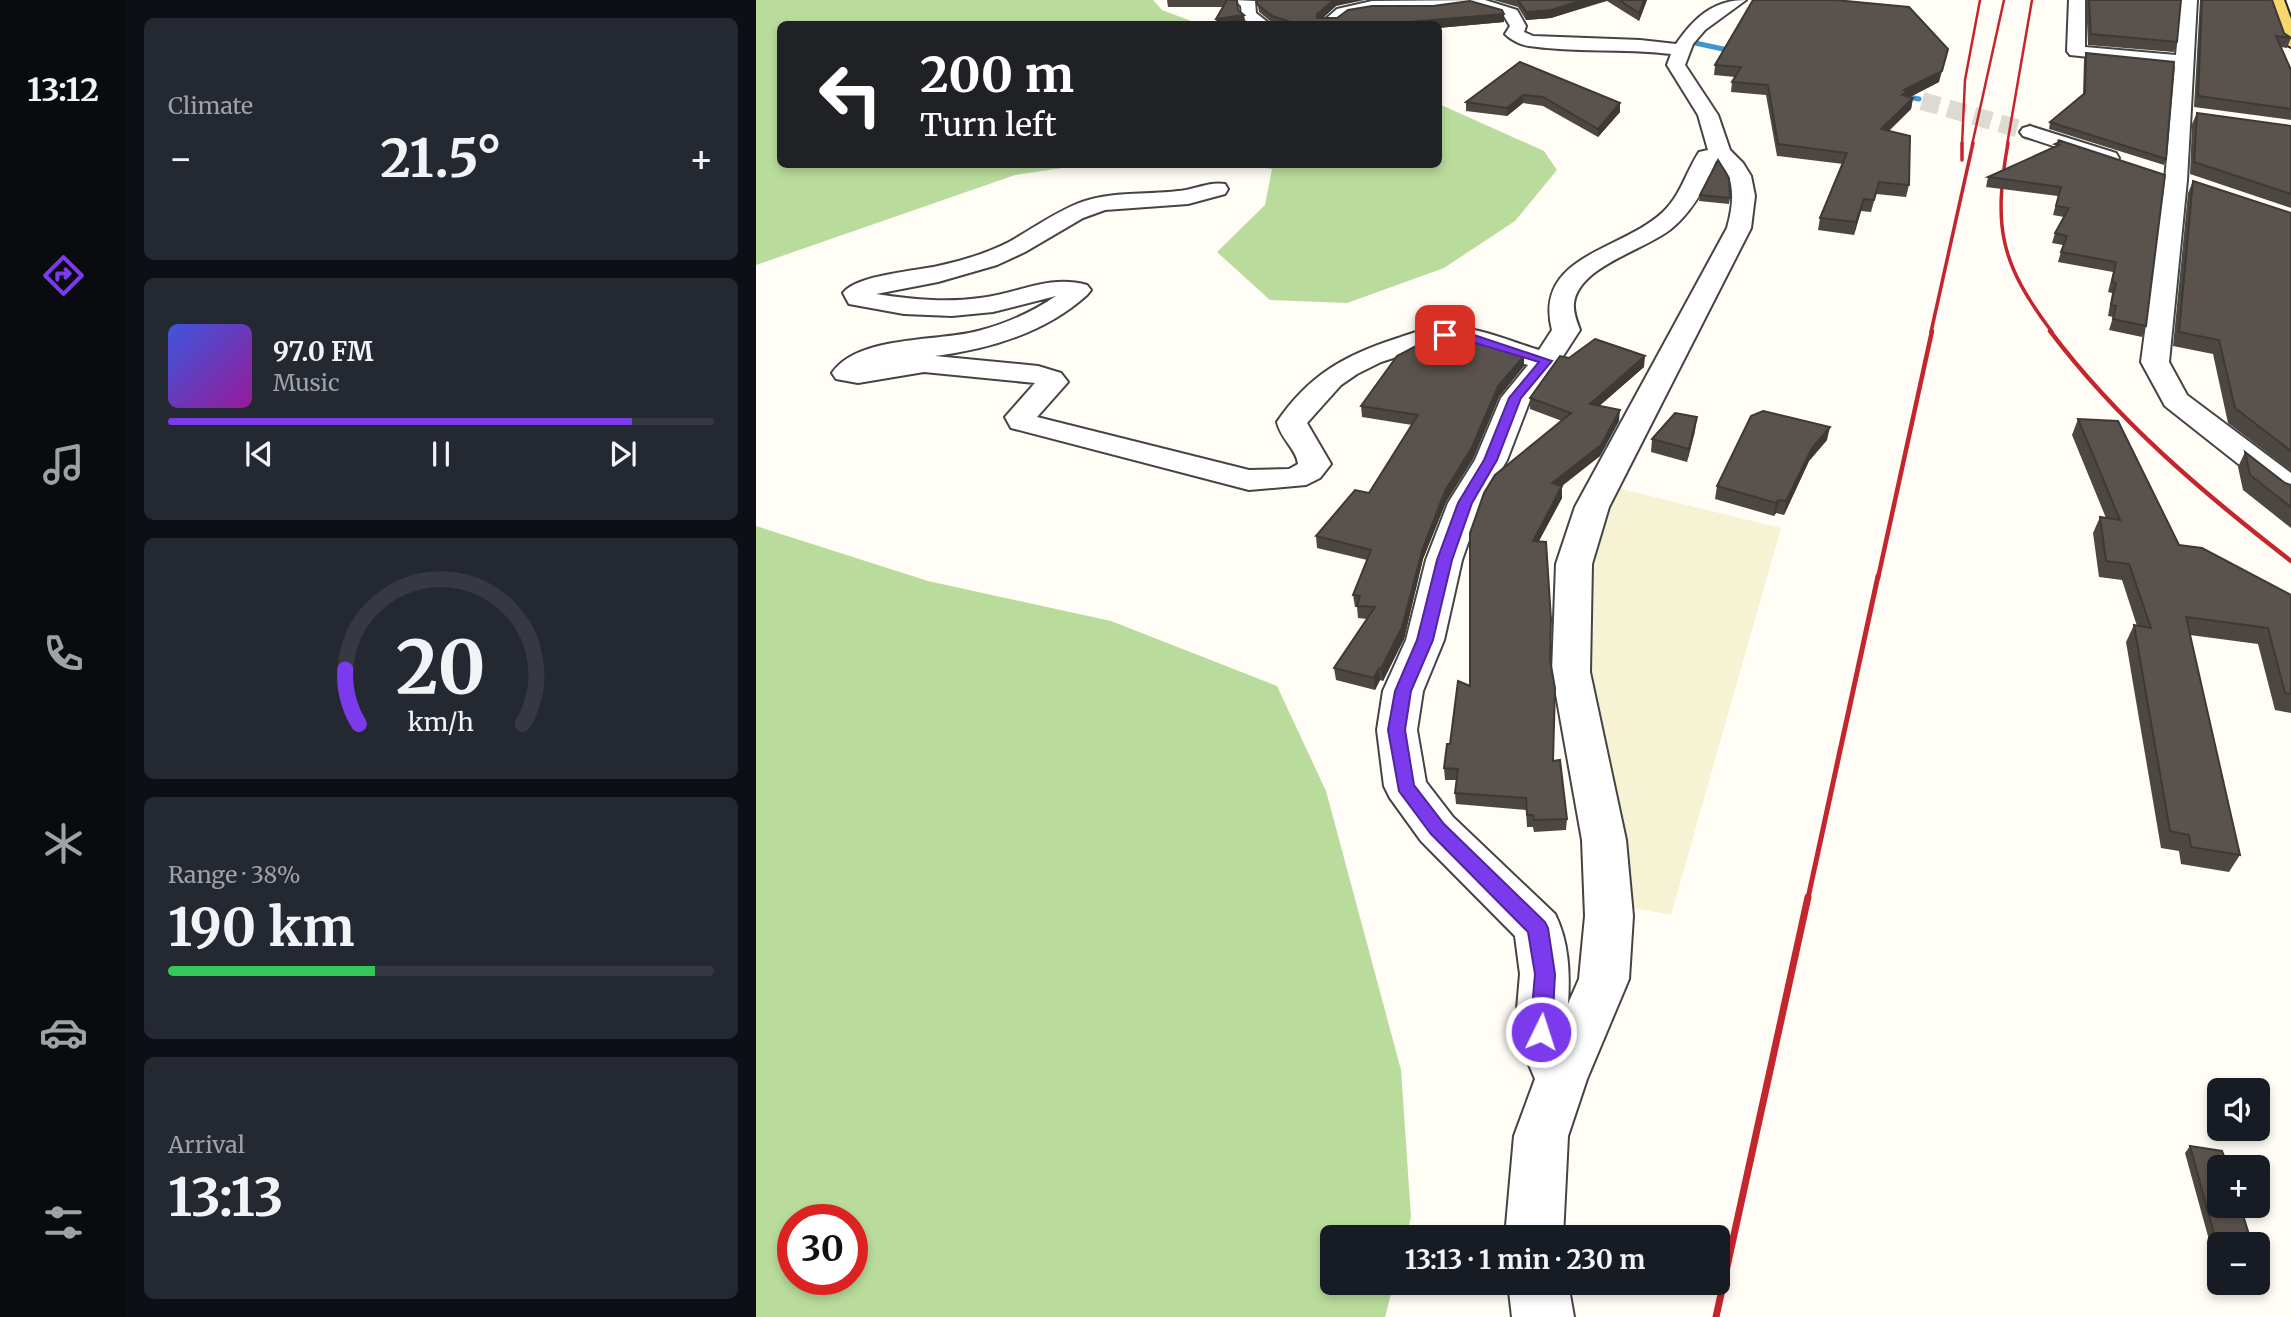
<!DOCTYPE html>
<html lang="en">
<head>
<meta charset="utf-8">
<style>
	:root { --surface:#171b24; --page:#242831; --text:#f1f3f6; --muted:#9ea1a6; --line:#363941; --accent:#7c3aed }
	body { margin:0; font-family:Merriweather,serif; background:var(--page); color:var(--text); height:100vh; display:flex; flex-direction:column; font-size:26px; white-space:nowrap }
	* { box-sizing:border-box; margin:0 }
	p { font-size:23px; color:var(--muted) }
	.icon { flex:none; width:38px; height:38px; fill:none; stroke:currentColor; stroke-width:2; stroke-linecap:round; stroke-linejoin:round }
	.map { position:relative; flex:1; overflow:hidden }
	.side { display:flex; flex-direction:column; gap:18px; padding:18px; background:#0d0f14; width:630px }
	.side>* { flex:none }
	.top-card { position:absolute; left:21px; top:21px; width:665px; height:147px; border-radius:10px; box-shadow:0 4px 10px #0003; background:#202124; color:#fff; overflow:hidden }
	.controls { position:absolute; left:1451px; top:1078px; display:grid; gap:14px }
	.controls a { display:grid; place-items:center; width:63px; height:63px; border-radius:10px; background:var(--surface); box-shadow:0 4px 10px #0003; font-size:35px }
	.speed { position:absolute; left:21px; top:1204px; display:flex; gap:14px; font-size:35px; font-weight:700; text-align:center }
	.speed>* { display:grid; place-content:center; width:91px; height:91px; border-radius:50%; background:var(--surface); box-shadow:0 4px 10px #0003; line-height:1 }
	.speed .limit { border:10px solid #d22; background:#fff; color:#111 }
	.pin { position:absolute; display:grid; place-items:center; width:60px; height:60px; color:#fff; margin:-30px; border-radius:14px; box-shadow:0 4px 10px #0006 }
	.me { position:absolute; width:77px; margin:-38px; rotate:4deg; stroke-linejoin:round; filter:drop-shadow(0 0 5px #0008) }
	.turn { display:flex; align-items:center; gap:24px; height:147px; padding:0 28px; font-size:32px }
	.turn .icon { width:91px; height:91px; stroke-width:2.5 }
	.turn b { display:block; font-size:49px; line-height:60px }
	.big { font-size:52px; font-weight:700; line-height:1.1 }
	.side .tile { flex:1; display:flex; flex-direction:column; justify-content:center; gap:10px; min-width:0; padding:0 24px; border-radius:10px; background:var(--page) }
	.side .dial { align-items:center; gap:0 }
	.dial svg { height:182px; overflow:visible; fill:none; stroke:var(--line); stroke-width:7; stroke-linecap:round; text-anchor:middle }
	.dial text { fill:var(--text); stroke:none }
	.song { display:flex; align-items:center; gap:21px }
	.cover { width:84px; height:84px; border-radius:10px; background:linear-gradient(135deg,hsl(230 70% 55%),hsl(300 70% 35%)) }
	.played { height:7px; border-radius:4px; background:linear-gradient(90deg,var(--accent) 85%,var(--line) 85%) }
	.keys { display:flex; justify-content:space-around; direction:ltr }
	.heat { display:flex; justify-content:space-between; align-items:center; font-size:38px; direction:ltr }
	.charge { height:10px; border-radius:5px; background:linear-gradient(90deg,#34c759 38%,var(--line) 0) }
	.trip { position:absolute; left:564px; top:1225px; width:410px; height:70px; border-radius:10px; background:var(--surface); box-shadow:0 4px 10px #0003; font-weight:700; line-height:70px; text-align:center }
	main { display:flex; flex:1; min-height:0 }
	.tabs { display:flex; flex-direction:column; width:126px; justify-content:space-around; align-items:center; background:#090b0e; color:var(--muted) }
	.tabs .icon { width:49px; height:49px }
	.tabs .selected { color:var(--accent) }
	.tabs b { font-size:32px; color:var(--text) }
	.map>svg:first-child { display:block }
	.farmland { fill:#f6f3d4 }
	.forest { fill:#b9dc9c; fill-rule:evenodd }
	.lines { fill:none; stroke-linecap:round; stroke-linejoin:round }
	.stream { stroke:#3f96cf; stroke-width:5 }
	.minor-tunnel { stroke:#dbdad3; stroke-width:18; stroke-dasharray:18 9; stroke-linecap:butt }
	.minor-casing { stroke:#444; stroke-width:4 }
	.major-casing { stroke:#222; stroke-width:4 }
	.minor { fill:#fff; fill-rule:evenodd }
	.major { fill:#f9d66b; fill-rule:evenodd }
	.rail-far4 { stroke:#c4262e; stroke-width:2.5 }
	.rail-far3 { stroke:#c4262e; stroke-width:3.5 }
	.rail-far2 { stroke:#c4262e; stroke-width:4.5 }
	.rail-far1 { stroke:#c4262e; stroke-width:5 }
	.rail { stroke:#c4262e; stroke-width:7 }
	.wall { fill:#4d4742 }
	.shaded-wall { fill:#3f3936 }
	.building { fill:#5a524d; stroke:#3f3936; stroke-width:2 }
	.route { fill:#7c3aed; stroke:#51269a; stroke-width:2 }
</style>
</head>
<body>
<main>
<nav class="tabs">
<b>13:12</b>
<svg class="icon selected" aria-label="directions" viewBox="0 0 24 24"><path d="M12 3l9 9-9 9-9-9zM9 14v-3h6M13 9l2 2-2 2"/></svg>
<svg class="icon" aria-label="music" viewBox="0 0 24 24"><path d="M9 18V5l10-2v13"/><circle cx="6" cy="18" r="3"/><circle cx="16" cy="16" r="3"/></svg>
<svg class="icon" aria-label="phone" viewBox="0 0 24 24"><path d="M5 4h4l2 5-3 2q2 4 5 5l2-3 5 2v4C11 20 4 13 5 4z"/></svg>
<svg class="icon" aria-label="climate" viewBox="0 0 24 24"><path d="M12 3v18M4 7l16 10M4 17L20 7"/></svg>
<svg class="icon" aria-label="car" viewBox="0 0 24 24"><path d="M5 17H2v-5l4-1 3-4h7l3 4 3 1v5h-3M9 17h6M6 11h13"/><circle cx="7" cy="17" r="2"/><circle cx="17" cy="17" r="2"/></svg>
<svg class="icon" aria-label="filters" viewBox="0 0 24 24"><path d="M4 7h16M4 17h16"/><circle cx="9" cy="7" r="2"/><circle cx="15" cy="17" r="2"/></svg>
</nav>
<section class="side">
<div class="tile"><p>Climate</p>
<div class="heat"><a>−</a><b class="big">21.5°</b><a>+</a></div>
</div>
<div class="tile">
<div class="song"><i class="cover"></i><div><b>97.0 FM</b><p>Music</p></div></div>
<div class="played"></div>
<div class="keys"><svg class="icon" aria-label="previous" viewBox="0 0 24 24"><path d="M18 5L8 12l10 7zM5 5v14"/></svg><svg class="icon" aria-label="pause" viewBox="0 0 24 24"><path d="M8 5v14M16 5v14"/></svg><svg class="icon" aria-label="next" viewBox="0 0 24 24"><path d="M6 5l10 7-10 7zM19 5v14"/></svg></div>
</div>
<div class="tile dial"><svg viewBox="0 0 100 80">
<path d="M14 69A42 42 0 1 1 86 69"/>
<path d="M14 69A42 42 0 0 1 8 45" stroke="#7c3aed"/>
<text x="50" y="56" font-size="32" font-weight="700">20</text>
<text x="50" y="72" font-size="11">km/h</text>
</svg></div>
<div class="tile"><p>Range · 38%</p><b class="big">190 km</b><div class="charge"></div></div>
<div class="tile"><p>Arrival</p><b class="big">13:13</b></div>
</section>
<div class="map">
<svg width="1535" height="1317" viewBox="0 0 1535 1317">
	<rect width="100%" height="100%" fill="#fffdf5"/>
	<path class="farmland" d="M 861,488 L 1025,528 L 915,915 L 868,906 L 836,697 L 827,617 L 839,541 Z"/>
	<g class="forest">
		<path d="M 0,0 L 397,0 L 406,10 L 443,24 L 24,24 L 24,164 L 327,165 L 259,175 L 0,265 Z"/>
		<path d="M 683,104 L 788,151 L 801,170 L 759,221 L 688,268 L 591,303 L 514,300 L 461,252 L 509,205 L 516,169 L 492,165 L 682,164 Z"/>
		<path d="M 0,526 L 172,581 L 355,621 L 521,686 L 570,791 L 645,1070 L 655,1217 L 650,1237 L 576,1237 L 576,1283 L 638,1283 L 629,1317 L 0,1317 ZM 37,1220 L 96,1220 L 96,1279 L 37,1279 Z"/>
	</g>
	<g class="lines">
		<g class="stream">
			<path d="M 939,43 L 981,52"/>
			<path d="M 1142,95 L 1163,99"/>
		</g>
		<path class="minor-tunnel" d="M 1166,101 L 1274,132"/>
		<defs>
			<g id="minor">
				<path d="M 479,0 L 499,1 L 500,13 L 514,24 L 495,24 L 486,18 L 485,6 Z"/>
				<path d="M 729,0 L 761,10 L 770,26 L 768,32 L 777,36 L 884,40 L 920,44 C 938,18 957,0 990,0 L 949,30 L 937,44 L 929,65 L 962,115 L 974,150 L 987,163 L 995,176 L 999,196 L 995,228 L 853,507 L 836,564 L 834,672 L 870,840 L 877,916 L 873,979 L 831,1079 L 812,1136 L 807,1237 L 749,1237 L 758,1136 L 779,1079 L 759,1032 L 764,974 L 759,936 L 665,841 L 634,798 L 628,786 L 621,730 L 627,691 L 650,640 L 670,560 L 692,503 L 719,460 L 745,398 L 772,365 L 708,345 L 677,345 L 625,362 L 601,374 L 585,385 L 551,423 L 575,464 L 564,478 L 550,485 L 493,490 L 255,428 L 249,417 L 279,383 L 168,372 L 102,383 L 80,379 L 76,373 C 102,335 181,342 222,331 C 250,324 276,312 300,296 L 237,312 L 196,316 L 148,314 L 93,304 L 87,293 C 100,275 160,271 182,266 C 206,261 231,253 253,242 C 276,229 298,213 323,203 C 355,191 388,195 422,191 C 438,190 454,181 469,184 L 472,189 L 469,194 L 432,204 L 349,210 L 327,218 L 269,252 L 241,265 L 182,282 L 120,294 C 154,299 189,303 224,298 C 262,294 292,274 331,285 L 335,290 L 331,295 C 289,333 234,349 179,356 L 282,366 L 305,373 L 312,382 L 281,417 L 493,470 L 533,469 L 542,464 C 541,450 524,438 521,422 C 553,375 589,355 642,338 C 657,333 673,327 689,327 C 721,326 753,341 783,350 L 796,330 C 777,255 866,251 907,212 C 925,195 930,172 943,152 L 952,150 L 942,115 L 911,65 L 915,54 C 868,48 818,53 773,46 C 765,45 755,40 749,34 L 754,26 L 748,16 L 714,6 L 677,11 L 616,11 L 592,16 L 582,24 L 564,24 L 581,9 L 616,1 ZM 960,161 C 982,175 977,207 971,228 L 819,507 L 800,564 L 796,672 L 826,840 L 829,916 L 823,979 L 812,1004 C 814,973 813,942 799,914 L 697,817 L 670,782 L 661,730 L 667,691 L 688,640 L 706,560 L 726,503 L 751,460 L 774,400 L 800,367 L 824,330 C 821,322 817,312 818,303 C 823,266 889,250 915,229 C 937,211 950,186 960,161 Z"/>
				<path d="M 1313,0 L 1329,0 L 1329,47 L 1420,55 L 1425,0 L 1441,0 L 1431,180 L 1413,362 L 1431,395 L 1535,473 L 1535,499 L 1523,496 L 1409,406 L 1385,362 L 1409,180 L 1419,66 L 1314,55 L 1311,51 Z"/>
				<path d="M 1274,126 L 1360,153 L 1363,158 L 1360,163 L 1352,164 L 1267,136 L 1264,132 L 1267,128 Z"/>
				<path d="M 752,1283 L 812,1283 L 818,1317 L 756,1317 Z"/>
			</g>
			<path id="major" d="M 1512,0 L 1528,0 L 1535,19 L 1535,47 L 1526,42 Z"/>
		</defs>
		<use href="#minor" class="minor-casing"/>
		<use href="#major" class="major-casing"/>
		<use href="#minor" class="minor"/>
		<use href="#major" class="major"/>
		<g class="rail-far4">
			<path d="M 1206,145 L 1209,80 L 1224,0"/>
			<path d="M 1216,145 L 1248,0"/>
			<path d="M 1251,145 L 1276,0"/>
		</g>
		<g class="rail-far3">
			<path d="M 1206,143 L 1206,160"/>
			<path d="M 1252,143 C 1237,227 1244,263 1296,332"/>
			<path d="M 1175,332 L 1217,143"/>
		</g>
		<g class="rail-far2">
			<path d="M 1294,331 C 1362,421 1446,492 1535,561"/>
			<path d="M 1122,578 L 1176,331"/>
		</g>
		<path class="rail-far1" d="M 1052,898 L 1122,576"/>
		<path class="rail" d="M 960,1317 L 1052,897"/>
	</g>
	<g class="wall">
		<path d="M 411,0 L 481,0 L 483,11 L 488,15 L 489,23 L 461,24 L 467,7 L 412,7 Z"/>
		<path d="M 501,0 L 580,6 L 567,18 L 581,18 L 748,14 L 748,22 L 682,28 L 682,24 L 518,24 L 503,12 Z"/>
		<path d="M 737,0 L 891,0 L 883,21 L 851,1 L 795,18 L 770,20 L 762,7 Z"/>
		<path d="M 1330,0 L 1425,0 L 1421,42 L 1418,52 L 1332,45 Z"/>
		<path d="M 1444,0 L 1516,0 L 1528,33 L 1535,38 L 1531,48 L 1525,47 L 1535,70 L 1535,120 L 1438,107 Z"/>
		<path d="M 1330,53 L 1410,159 L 1408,165 L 1293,129 L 1294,122 L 1327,94 L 1328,59 Z"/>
		<path d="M 764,62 L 864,103 L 864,112 L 842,137 L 787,106 L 767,103 L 751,116 L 710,111 L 710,102 Z"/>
		<path d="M 959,65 L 1183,82 L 1154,97 L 1157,98 L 1155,109 L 1133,131 L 1153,185 L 1150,197 L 1120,194 L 1115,212 L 1105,211 L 1098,235 L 1062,230 L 1064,218 L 1087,164 L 1021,156 L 1010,95 L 975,92 L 976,82 L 979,77 L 958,75 Z"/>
		<path d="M 1441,113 L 1535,126 L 1535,208 L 1434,174 L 1436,124 Z"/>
		<path d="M 1302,140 L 1409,175 L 1390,326 L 1386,337 L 1353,330 L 1357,317 L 1352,316 L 1356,293 L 1352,292 L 1357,272 L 1302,262 L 1307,245 L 1296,243 L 1299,233 L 1308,217 L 1297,215 L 1302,196 L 1230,187 L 1232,177 L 1299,147 Z"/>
		<path d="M 1437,181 L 1535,213 L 1535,471 L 1472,423 L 1457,354 L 1417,346 L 1432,193 Z"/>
		<path d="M 944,195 L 974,198 L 973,204 L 943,201 Z"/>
		<path d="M 813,358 L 888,367 L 843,406 L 863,421 L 844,456 L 805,486 L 806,498 L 783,541 L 794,661 L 797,761 L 811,819 L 810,830 L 778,832 L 777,827 L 771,827 L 770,810 L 700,804 L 699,793 L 701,780 L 689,780 L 688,768 L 694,744 L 714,686 L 806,421 L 774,409 L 774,398 Z"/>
		<path d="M 768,366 L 743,397 L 717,459 L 690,502 L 667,559 L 648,639 L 627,681 L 624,680 L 619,690 L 580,680 L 578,668 L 611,619 L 602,618 L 601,607 L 599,607 L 597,595 L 611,560 L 561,548 L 560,536 L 613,493 L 656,425 L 606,417 L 605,406 Z"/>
		<path d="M 1322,419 L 1423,545 L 1535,595 L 1535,713 L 1519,710 L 1502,644 L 1434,635 L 1484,855 L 1473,872 L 1425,864 L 1423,851 L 1405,848 L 1370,642 L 1378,625 L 1381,626 L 1366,580 L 1343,577 L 1337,533 L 1344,517 L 1350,518 L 1316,435 Z"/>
		<path d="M 939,431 L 931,462 L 895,452 L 896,439 Z"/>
		<path d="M 1071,440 L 1053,461 L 1028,515 L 1020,513 L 1018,516 L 959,499 L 961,486 Z"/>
		<path d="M 1489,452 L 1529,483 L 1535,485 L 1535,528 L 1487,490 L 1482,467 Z"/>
		<path d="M 1434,1146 L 1496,1244 L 1463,1244 L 1463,1247 L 1455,1247 L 1429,1153 Z"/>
	</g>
	<g class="shaded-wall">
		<path d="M 578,0 L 609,0 L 580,6 L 562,22 L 561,14 Z"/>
		<path d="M 827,0 L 851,0 L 795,18 L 770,20 L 770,12 Z"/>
		<path d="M 888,0 L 891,0 L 883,21 L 883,13 Z"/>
		<path d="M 748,14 L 748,22 L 682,28 L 682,24 L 629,24 Z"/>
		<path d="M 488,15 L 489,23 L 461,24 L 460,19 Z"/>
		<path d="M 1192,49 L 1183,82 L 1150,99 L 1144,105 L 1148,90 Z"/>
		<path d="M 767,95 L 767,103 L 751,116 L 751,108 Z"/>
		<path d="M 1157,98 L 1155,109 L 1123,140 L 1125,129 Z"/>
		<path d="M 864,103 L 864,112 L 842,137 L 842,129 Z"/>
		<path d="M 1108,199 L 1105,211 L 1098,235 L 1100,222 Z"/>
		<path d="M 768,356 L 768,366 L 743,397 L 717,459 L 690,502 L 667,559 L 648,639 L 627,681 L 625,669 L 667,548 L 689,491 L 742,386 Z"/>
		<path d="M 889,356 L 888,367 L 833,415 L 834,404 Z"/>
		<path d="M 864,410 L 863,421 L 844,456 L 796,494 L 796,483 Z"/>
		<path d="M 941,417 L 939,431 L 931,462 L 933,449 Z"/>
		<path d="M 1074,427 L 1071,440 L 1053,461 L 1028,515 L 1030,501 L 1056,448 Z"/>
		<path d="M 806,486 L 806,498 L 777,552 L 777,541 Z"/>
		<path d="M 1023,500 L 1020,513 L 1018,516 L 1020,503 Z"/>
		<path d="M 623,668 L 624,680 L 619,690 L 618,678 Z"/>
	</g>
	<g class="building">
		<path d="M 471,0 L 481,0 L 482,10 L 488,15 L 460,19 Z"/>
		<path d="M 501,0 L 578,0 L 561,14 L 561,18 L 581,18 L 592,10 L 616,6 L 677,6 L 714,1 L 746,10 L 748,14 L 629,24 L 541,24 L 516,16 L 501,4 Z"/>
		<path d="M 762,0 L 827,0 L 795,10 L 770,12 Z"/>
		<path d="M 863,0 L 888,0 L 883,13 Z"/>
		<path d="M 997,0 L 1079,0 L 1153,7 L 1192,49 L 1186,71 L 1148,90 L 1152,91 L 1146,95 L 1157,98 L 1125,129 L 1154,136 L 1153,185 L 1123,182 L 1118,200 L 1108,199 L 1100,222 L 1064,218 L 1091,153 L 1022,144 L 1012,85 L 976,82 L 985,67 L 959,65 Z"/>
		<path d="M 1333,0 L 1425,0 L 1421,42 L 1335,34 Z"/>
		<path d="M 1446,0 L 1516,0 L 1528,33 L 1535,38 L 1520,36 L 1535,70 L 1535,109 L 1442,96 Z"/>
		<path d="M 1330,53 L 1418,62 L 1410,159 L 1294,122 L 1329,93 Z"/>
		<path d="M 764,62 L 864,103 L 842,129 L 787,97 L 767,95 L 751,108 L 710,102 Z"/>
		<path d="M 1441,113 L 1535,126 L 1535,194 L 1438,162 Z"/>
		<path d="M 1302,140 L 1409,175 L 1390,326 L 1357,319 L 1360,306 L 1355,305 L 1360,283 L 1356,282 L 1360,262 L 1305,252 L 1311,236 L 1299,233 L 1313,208 L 1300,206 L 1305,187 L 1232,177 L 1303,145 L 1299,144 L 1304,142 Z"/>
		<path d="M 962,160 L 973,178 L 974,198 L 944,195 Z"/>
		<path d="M 1437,181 L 1535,213 L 1535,451 L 1479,408 L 1463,340 L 1423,332 Z"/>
		<path d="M 677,337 L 707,337 L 768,356 L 742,386 L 716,447 L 689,491 L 667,548 L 646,627 L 625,669 L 623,668 L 618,678 L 578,668 L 619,607 L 601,606 L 604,596 L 597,595 L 615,550 L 560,536 L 599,490 L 613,493 L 662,415 L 605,406 L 641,356 Z"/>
		<path d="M 839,339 L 889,356 L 834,404 L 864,410 L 845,445 L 796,483 L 806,486 L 777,541 L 790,542 L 795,619 L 794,660 L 799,688 L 797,761 L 804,760 L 811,819 L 778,820 L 777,815 L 771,815 L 770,798 L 699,793 L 702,769 L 688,768 L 691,744 L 694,744 L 702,681 L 714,686 L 714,533 L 728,493 L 739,475 L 815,413 L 774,398 L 804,356 L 813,358 Z"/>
		<path d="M 1007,411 L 1074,427 L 1056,448 L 1030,501 L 1023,500 L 1020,503 L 961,486 L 995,416 Z"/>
		<path d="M 919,413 L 941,417 L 933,449 L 896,439 Z"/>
		<path d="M 1322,419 L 1362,421 L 1423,545 L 1446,548 L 1535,595 L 1535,694 L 1529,693 L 1512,628 L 1430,617 L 1484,855 L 1435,847 L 1433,835 L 1414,831 L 1378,625 L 1395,628 L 1373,564 L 1350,561 L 1344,517 L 1364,520 Z"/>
		<path d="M 1489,452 L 1529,483 L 1535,485 L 1535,507 L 1494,475 Z"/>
		<path d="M 1434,1146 L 1466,1151 L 1472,1167 L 1463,1167 L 1463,1206 L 1484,1206 L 1496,1244 L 1460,1241 Z"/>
	</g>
	<path class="route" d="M 689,331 L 715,334 L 796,361 L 765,398 L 741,460 L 716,503 L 696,560 L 677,640 L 655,691 L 649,730 L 658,785 L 688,824 L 789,922 L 792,928 L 799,974 L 796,1032 L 793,1039 L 785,1042 L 778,1039 L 774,1032 L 779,974 L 772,932 L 675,834 L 643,791 L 632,730 L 639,691 L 661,640 L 681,560 L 702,503 L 728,460 L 753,398 L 783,362 L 709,340 L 685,337 L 685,332 Z"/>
</svg>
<div class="controls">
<a><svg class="icon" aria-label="sound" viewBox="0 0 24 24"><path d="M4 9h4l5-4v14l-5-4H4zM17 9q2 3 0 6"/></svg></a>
<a>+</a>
<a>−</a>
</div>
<div class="speed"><div class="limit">30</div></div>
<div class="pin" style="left:689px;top:335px;background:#d93025"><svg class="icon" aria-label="arrive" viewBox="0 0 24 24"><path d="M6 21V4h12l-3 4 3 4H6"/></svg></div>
<svg class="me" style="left:785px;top:1032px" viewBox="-20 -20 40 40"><circle r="17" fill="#7c3aed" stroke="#fff" stroke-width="3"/><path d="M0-11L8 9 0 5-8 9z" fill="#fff"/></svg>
<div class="trip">13:13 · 1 min · 230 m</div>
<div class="top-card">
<div class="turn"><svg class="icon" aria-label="left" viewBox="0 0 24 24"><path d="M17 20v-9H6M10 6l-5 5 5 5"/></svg><div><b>200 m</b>Turn left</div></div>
</div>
</div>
</main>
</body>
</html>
